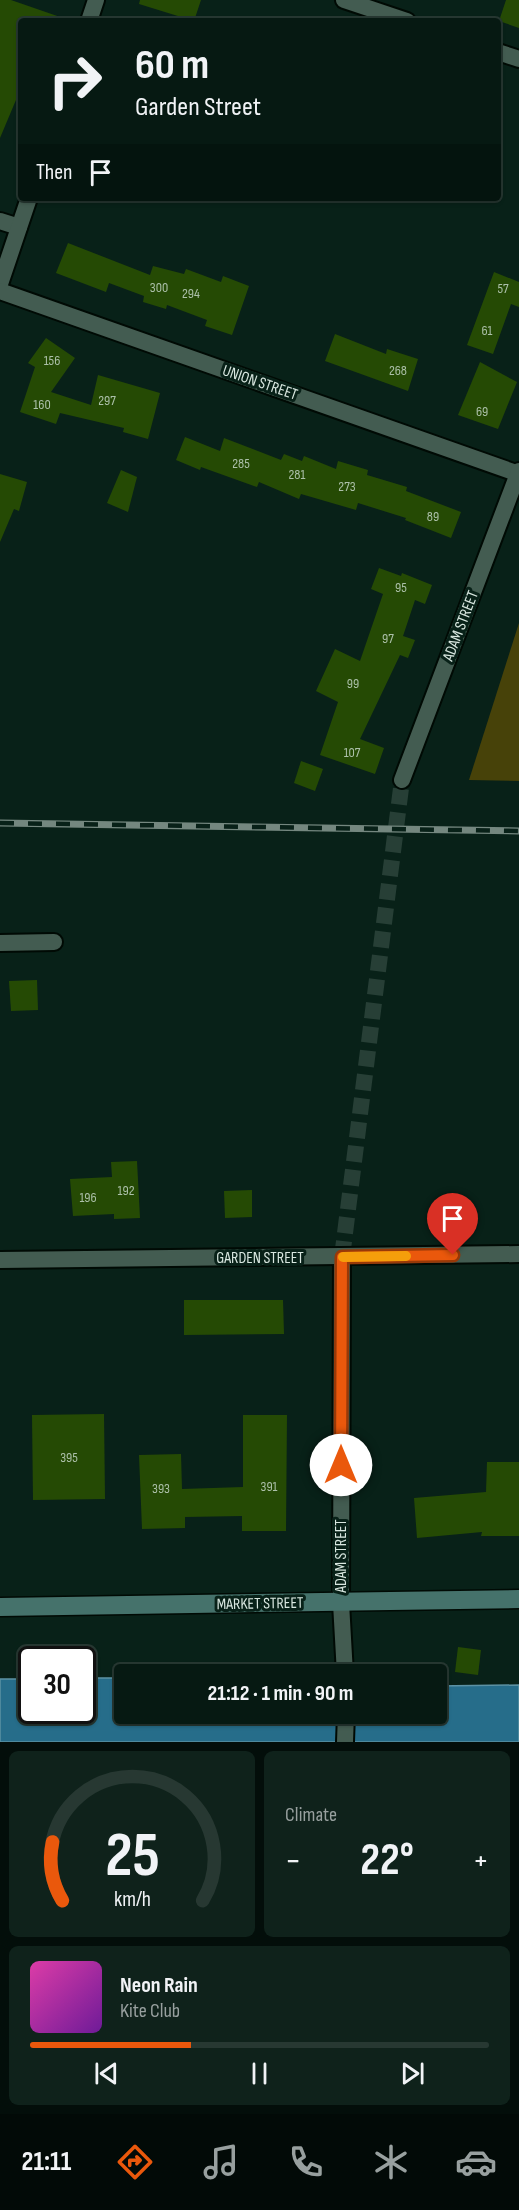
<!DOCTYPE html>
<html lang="en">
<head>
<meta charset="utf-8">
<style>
	:root { --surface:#061912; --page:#0f221b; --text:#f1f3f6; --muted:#98a09f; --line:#273832; --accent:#ea580c }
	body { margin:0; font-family:"Sofia Sans Condensed",sans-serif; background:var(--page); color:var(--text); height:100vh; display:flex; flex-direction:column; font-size:22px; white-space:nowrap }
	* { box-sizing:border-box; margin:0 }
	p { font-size:20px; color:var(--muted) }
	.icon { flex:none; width:33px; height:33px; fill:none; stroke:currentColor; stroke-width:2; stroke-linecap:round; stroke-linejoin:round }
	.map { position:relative; height:1742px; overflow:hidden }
	.panel { display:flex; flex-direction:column; gap:9px; padding:9px; background:#030e0a; flex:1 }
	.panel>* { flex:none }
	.guide { position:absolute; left:18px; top:18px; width:483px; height:183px; border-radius:6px; box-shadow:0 2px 4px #0004,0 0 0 2px var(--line); background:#061912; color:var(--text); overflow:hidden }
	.speed { position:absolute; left:18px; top:1646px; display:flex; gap:12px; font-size:30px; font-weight:700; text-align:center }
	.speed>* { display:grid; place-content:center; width:78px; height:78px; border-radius:50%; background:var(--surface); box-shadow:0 2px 4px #0004,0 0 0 2px var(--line); line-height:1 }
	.speed .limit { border:3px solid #111; border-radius:9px; background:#fff; color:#111 }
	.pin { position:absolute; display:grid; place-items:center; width:51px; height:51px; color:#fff; margin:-62px -26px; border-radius:50% 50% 50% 0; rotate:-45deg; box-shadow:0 0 6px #0007 }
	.pin .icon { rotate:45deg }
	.me { position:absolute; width:66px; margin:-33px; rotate:0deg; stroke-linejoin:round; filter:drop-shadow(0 0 4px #0008) }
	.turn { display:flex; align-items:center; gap:21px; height:126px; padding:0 18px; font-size:27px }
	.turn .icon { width:78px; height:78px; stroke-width:2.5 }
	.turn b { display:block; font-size:42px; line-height:51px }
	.then { display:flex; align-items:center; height:57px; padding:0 18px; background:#0003; gap:12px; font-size:22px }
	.big { font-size:45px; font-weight:700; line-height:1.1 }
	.panel .tile { flex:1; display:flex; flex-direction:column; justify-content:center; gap:9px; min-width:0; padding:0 21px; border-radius:9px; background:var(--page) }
	.panel .dial { align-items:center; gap:0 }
	.dial svg { height:156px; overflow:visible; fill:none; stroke:var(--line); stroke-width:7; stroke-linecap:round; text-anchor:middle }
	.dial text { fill:var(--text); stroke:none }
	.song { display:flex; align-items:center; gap:18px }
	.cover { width:72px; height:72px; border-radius:9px; background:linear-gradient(135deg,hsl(320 70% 55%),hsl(280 70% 35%)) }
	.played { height:6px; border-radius:3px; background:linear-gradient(90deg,var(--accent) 35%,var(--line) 35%) }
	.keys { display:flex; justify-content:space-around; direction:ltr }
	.heat { display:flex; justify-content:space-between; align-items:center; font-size:33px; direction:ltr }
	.panel .tiles { flex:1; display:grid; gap:9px; grid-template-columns:1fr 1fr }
	.tile:last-child { grid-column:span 2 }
	.trip { position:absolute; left:114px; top:1664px; width:333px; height:60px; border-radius:6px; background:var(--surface); box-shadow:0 2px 4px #0004,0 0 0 2px var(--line); font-weight:700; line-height:60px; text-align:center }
	.tab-bar { display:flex; height:96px; justify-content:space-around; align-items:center; background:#020a07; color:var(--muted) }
	.tab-bar .icon { width:42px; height:42px }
	.tab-bar .on { color:var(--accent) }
	.tab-bar b { font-size:27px; color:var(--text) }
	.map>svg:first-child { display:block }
	.green { fill:#474209 }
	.water { fill:#266d8a; stroke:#5c92a4; stroke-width:1.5 }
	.building { fill:#254a04 }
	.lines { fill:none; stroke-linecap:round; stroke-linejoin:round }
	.street-tunnel { stroke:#273f36; stroke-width:16; stroke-dasharray:16 8; stroke-linecap:butt }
	.street-casing { stroke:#000a04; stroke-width:20 }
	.secondary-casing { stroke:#000a04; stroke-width:21 }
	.street { stroke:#435c51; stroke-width:16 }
	.secondary { stroke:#45726b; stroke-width:18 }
	.rail-casing { stroke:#74877f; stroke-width:7 }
	.rail { stroke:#082118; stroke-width:4.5; stroke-dasharray:14; stroke-linecap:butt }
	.route-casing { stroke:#983908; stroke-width:15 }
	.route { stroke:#ea580c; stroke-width:10 }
	.slow { stroke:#f59e0b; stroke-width:10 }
	.labels { text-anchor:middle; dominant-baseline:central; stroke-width:6; stroke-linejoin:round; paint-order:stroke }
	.number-label { font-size:14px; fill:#acc0a9 }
	.street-label { font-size:16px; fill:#d9e7e0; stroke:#082118 }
</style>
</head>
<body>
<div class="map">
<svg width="519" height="1742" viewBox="0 0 519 1742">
	<rect width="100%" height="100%" fill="#082118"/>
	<path class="green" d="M 519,623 L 519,781 L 469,780 Z"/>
	<path class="water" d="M 83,1678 L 124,1678 L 124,1713 L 436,1713 L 437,1686 L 519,1685 L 519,1742 L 0,1742 L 0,1679 L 31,1679 L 32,1710 L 82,1710 Z"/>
	<g class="building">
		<path d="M 0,0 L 11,0 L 63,18 L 63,21 L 21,21 L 21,88 L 0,138 Z"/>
		<path d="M 140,0 L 201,0 L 194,21 L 139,4 Z"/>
		<path d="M 506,0 L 519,0 L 519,28 L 499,21 Z"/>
		<path d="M 68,243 L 150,275 L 153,266 L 184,274 L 186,269 L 221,282 L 223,276 L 249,286 L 232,335 L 205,326 L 207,320 L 167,305 L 166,309 L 143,302 L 144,296 L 109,283 L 106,292 L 56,273 Z"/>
		<path d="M 494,272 L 519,282 L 519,307 L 511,304 L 493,354 L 467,345 Z"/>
		<path d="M 335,334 L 386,354 L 387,349 L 418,359 L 408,391 L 325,361 Z"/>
		<path d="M 46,338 L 75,358 L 51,392 L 91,405 L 98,375 L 160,393 L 148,439 L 123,432 L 124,428 L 60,413 L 56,424 L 20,412 L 35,367 L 28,363 Z"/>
		<path d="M 480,362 L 517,382 L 498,429 L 458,415 Z"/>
		<path d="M 185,437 L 220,451 L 224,438 L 281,460 L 284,454 L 302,461 L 304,456 L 336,469 L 338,461 L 368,470 L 367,475 L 407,487 L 406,491 L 461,512 L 451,538 L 405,520 L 406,518 L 358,503 L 356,510 L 301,494 L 299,499 L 259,482 L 257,487 L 201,467 L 200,470 L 176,460 Z"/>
		<path d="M 121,470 L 137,477 L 128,512 L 107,503 Z"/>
		<path d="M 0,474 L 27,482 L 19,511 L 14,509 L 0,542 Z"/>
		<path d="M 379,568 L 401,576 L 402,573 L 432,585 L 425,604 L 415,600 L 403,636 L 415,640 L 408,658 L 400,655 L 360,739 L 384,748 L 375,774 L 320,755 L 338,702 L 316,691 L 335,649 L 360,661 L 383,594 L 371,589 Z"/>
		<path d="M 301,761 L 323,769 L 315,791 L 294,783 Z"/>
		<path d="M 37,980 L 38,1010 L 11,1011 L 9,981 Z"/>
		<path d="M 137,1161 L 140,1218 L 114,1219 L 114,1214 L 73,1216 L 70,1179 L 112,1177 L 111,1162 Z"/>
		<path d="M 252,1190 L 252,1217 L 225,1218 L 224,1191 Z"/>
		<path d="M 184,1300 L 283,1300 L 284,1334 L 184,1335 Z"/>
		<path d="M 104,1414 L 105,1499 L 33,1500 L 32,1415 Z"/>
		<path d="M 243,1415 L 287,1415 L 286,1531 L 242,1531 L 242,1516 L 185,1517 L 185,1528 L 142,1529 L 139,1455 L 181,1454 L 182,1489 L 243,1487 Z"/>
		<path d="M 487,1462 L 519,1462 L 519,1536 L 481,1536 L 482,1532 L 417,1538 L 414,1498 L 486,1492 Z"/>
		<path d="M 458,1647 L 481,1650 L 478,1675 L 455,1672 Z"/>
	</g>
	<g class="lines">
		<path class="street-tunnel" d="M 342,1257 L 402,780"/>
		<defs>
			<g id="street">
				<path d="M 344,0 L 407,21"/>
				<path d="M 89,21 L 96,0"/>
				<path d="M 498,52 L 519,59"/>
				<path d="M 0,221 L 19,227"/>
				<path d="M 0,284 L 29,198"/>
				<path d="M 0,291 L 519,474"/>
				<path d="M 402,780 L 519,471"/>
				<path d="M 0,943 L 54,942"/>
				<path d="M 342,1257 L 341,1603 L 345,1674"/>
				<path d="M 0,1260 L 519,1254"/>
				<path d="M 345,1742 L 346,1713"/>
			</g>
			<path id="secondary" d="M 0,1607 L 519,1599"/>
		</defs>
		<use href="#street" class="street-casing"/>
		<use href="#secondary" class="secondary-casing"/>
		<use href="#street" class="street"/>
		<use href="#secondary" class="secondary"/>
		<defs>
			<path id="rail" d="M 0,823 L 519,831"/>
		</defs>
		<use href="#rail" class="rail-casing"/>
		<use href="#rail" class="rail"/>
	</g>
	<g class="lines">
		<defs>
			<path id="route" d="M 341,1465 L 342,1257 L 453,1255"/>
		</defs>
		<use href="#route" class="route-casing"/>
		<use href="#route" class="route"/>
		<path class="slow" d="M 343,1257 L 406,1256"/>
	</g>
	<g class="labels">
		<g class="number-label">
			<text x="159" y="287">300</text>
			<text x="503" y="288">57</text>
			<text x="191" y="293">294</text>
			<text x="487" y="330">61</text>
			<text x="52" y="360">156</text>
			<text x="398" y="370">268</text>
			<text x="107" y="400">297</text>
			<text x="42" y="404">160</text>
			<text x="482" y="411">69</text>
			<text x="241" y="463">285</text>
			<text x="297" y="474">281</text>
			<text x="347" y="486">273</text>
			<text x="433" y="516">89</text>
			<text x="401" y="587">95</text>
			<text x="388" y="638">97</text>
			<text x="353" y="683">99</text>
			<text x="352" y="752">107</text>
			<text x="126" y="1190">192</text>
			<text x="88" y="1197">196</text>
			<text x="69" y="1457">395</text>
			<text x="269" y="1486">391</text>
			<text x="161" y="1488">393</text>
		</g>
		<g class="street-label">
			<text transform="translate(260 383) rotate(19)">UNION STREET</text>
			<text transform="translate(461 626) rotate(-69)">ADAM STREET</text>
			<text x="260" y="1258">GARDEN STREET</text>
			<text transform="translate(341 1556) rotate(-90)">ADAM STREET</text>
			<text transform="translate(260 1604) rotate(-1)">MARKET STREET</text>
		</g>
	</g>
</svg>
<div class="speed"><div class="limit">30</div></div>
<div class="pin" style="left:453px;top:1255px;background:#d93025"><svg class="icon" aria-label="arrive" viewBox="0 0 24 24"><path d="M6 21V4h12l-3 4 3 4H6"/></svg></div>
<svg class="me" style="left:341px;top:1465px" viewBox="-20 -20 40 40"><circle r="19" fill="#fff"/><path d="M0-13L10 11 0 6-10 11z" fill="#ea580c"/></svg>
<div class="trip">21:12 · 1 min · 90 m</div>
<div class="guide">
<div class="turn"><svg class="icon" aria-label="right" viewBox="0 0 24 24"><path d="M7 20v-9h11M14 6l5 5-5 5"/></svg><div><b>60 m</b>Garden Street</div></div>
<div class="then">Then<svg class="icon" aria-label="arrive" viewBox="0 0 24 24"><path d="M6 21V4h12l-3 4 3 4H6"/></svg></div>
</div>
</div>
<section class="panel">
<div class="tiles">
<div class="tile dial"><svg viewBox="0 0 100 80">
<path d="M14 69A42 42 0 1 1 86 69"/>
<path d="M14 69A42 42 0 0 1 9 39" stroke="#ea580c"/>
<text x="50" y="56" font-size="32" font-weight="700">25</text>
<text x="50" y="72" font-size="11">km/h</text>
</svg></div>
<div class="tile"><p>Climate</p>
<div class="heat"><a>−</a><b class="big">22°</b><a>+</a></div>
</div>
<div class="tile">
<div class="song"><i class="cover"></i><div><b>Neon Rain</b><p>Kite Club</p></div></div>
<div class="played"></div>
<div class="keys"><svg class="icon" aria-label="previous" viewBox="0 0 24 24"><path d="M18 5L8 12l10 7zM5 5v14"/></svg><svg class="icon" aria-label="pause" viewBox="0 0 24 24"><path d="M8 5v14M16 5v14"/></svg><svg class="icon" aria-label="next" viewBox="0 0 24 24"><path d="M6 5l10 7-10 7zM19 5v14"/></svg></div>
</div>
</div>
</section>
<nav class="tab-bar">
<b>21:11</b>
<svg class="icon on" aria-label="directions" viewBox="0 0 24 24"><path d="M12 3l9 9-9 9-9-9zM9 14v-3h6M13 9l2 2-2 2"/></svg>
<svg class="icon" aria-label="music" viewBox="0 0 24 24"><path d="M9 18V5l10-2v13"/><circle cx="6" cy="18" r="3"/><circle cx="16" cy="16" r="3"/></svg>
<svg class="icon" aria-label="phone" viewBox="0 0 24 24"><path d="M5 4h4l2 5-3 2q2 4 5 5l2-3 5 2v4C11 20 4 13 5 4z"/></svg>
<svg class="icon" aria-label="climate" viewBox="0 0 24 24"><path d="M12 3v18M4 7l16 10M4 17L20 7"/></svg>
<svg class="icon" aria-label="car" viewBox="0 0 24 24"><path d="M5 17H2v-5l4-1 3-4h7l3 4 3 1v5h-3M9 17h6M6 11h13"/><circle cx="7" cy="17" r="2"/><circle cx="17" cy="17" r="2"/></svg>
</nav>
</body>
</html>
